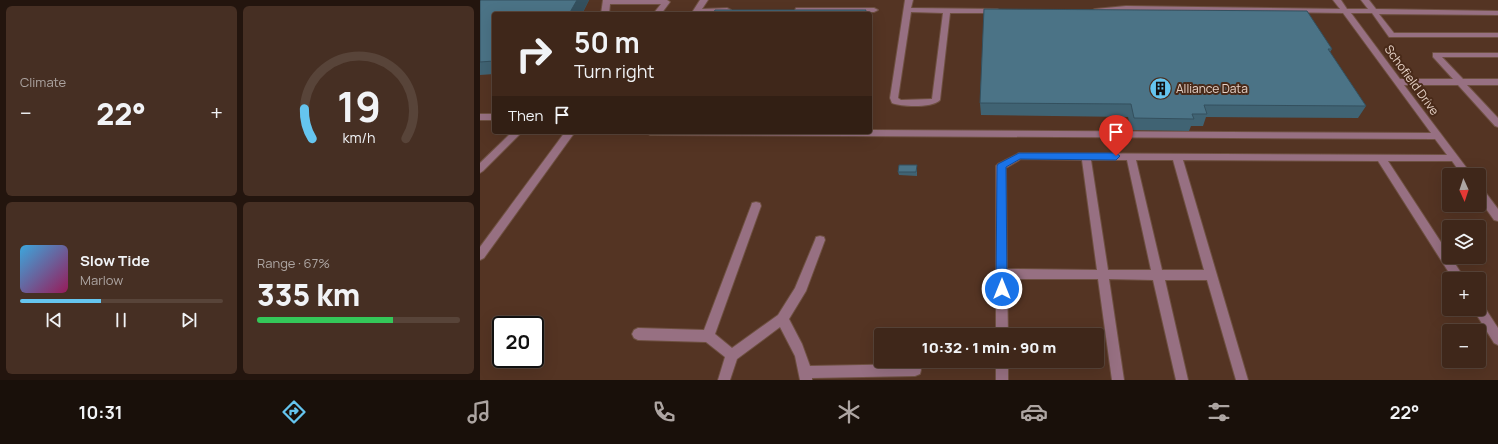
<!DOCTYPE html>
<html lang="en">
<head>
<meta charset="utf-8">
<style>
	:root { --surface:#3f271a; --page:#462f23; --text:#f1f3f6; --muted:#ada5a2; --line:#584439; --accent:#65c5ef }
	body { margin:0; font-family:Manrope,sans-serif; background:var(--page); color:var(--text); height:100vh; display:flex; flex-direction:column; font-size:15px; white-space:nowrap }
	* { box-sizing:border-box; margin:0 }
	p { font-size:13px; color:var(--muted) }
	.icon { flex:none; width:22px; height:22px; fill:none; stroke:currentColor; stroke-width:2; stroke-linecap:round; stroke-linejoin:round }
	.map { position:relative; flex:1; overflow:hidden }
	.side { display:flex; flex-direction:column; gap:6px; padding:6px; background:#23150e; width:480px }
	.side>* { flex:none }
	.guide { position:absolute; left:12px; top:12px; width:380px; height:122px; border-radius:4px; box-shadow:0 4px 16px #0002,0 0 0 1px var(--line); background:#3f271a; color:var(--text); overflow:hidden }
	.needle { width:26px; rotate:177deg }
	.buttons { position:absolute; left:962px; top:168px; display:grid; gap:8px }
	.buttons a { display:grid; place-items:center; width:44px; height:44px; border-radius:4px; background:var(--surface); box-shadow:0 4px 16px #0002,0 0 0 1px var(--line); font-size:20px }
	.speed { position:absolute; left:12px; top:316px; display:flex; gap:8px; font-size:20px; font-weight:700; text-align:center }
	.speed>* { display:grid; place-content:center; width:52px; height:52px; border-radius:50%; background:var(--surface); box-shadow:0 4px 16px #0002,0 0 0 1px var(--line); line-height:1 }
	.speed .limit { border:2px solid #111; border-radius:6px; background:#fff; color:#111 }
	.pin { position:absolute; display:grid; place-items:center; width:34px; height:34px; color:#fff; margin:-41px -17px; border-radius:50% 50% 50% 0; rotate:-45deg; box-shadow:0 0 4px #0007 }
	.pin .icon { rotate:45deg }
	.me { position:absolute; width:44px; margin:-22px; rotate:0deg; stroke-linejoin:round; filter:drop-shadow(0 0 3px #0008) }
	.turn { display:flex; align-items:center; gap:14px; height:84px; padding:0 16px; font-size:18px }
	.turn .icon { width:52px; height:52px; stroke-width:2.5 }
	.turn b { display:block; font-size:28px; line-height:34px }
	.then { display:flex; align-items:center; height:38px; padding:0 16px; background:#0003; gap:8px; font-size:15px }
	.big { font-size:30px; font-weight:800; line-height:1.1 }
	.side .tile { flex:1; display:flex; flex-direction:column; justify-content:center; gap:6px; min-width:0; padding:0 14px; border-radius:6px; background:var(--page) }
	.side .dial { align-items:center; gap:0 }
	.dial svg { height:104px; overflow:visible; fill:none; stroke:var(--line); stroke-width:7; stroke-linecap:round; text-anchor:middle }
	.dial text { fill:var(--text); stroke:none }
	.song { display:flex; align-items:center; gap:12px }
	.cover { width:48px; height:48px; border-radius:6px; background:linear-gradient(135deg,hsl(200 70% 55%),hsl(330 70% 35%)) }
	.played { height:4px; border-radius:2px; background:linear-gradient(90deg,var(--accent) 40%,var(--line) 40%) }
	.keys { display:flex; justify-content:space-around; direction:ltr }
	.heat { display:flex; justify-content:space-between; align-items:center; font-size:22px; direction:ltr }
	.charge { height:6px; border-radius:3px; background:linear-gradient(90deg,#34c759 67%,var(--line) 0) }
	.side .tiles { flex:1; display:grid; gap:6px; grid-template-columns:repeat(2,1fr) }
	.trip { position:absolute; left:394px; top:328px; width:230px; height:40px; border-radius:4px; background:var(--surface); box-shadow:0 4px 16px #0002,0 0 0 1px var(--line); font-weight:800; line-height:40px; text-align:center }
	.dock { display:flex; height:64px; justify-content:space-around; align-items:center; background:#19100a; color:var(--muted) }
	.dock .icon { width:28px; height:28px }
	.dock .active { color:var(--accent) }
	.dock b { font-size:18px; color:var(--text) }
	main { display:flex; flex:1; min-height:0 }
	.map>svg:first-child { display:block }
	.lines { fill:none; stroke-linecap:round; stroke-linejoin:round }
	.minor-casing { stroke:#6e5041; stroke-width:2 }
	.minor { fill:#977082; fill-rule:evenodd }
	.wall { fill:#406373 }
	.shaded-wall { fill:#34505e }
	.building { fill:#4b7386; stroke:#34505e }
	.route { fill:#1a73e8; stroke:#114b97 }
	.labels { text-anchor:middle; dominant-baseline:central; stroke-width:4; stroke-linejoin:round; paint-order:stroke }
	.street-label { font-size:12px; fill:#e6d2c7; stroke:#492a19 }
	.poi-label { font-size:12px; fill:#e6d2c7; stroke:#492a19; text-anchor:start }
</style>
</head>
<body>
<main>
<section class="side">
<div class="tiles">
<div class="tile"><p>Climate</p>
<div class="heat"><a>−</a><b class="big">22°</b><a>+</a></div>
</div>
<div class="tile dial"><svg viewBox="0 0 100 80">
<path d="M14 69A42 42 0 1 1 86 69"/>
<path d="M14 69A42 42 0 0 1 8 46" stroke="#65c5ef"/>
<text x="50" y="56" font-size="32" font-weight="700">19</text>
<text x="50" y="72" font-size="11">km/h</text>
</svg></div>
<div class="tile">
<div class="song"><i class="cover"></i><div><b>Slow Tide</b><p>Marlow</p></div></div>
<div class="played"></div>
<div class="keys"><svg class="icon" aria-label="previous" viewBox="0 0 24 24"><path d="M18 5L8 12l10 7zM5 5v14"/></svg><svg class="icon" aria-label="pause" viewBox="0 0 24 24"><path d="M8 5v14M16 5v14"/></svg><svg class="icon" aria-label="next" viewBox="0 0 24 24"><path d="M6 5l10 7-10 7zM19 5v14"/></svg></div>
</div>
<div class="tile"><p>Range · 67%</p><b class="big">335 km</b><div class="charge"></div></div>
</div>
</section>
<div class="map">
<svg width="1018" height="380" viewBox="0 0 1018 380">
	<rect width="100%" height="100%" fill="#543423"/>
	<g class="lines">
		<defs>
			<g id="minor">
				<path d="M 0,0 L 6,0 L 0,3 Z"/>
				<path d="M 123,0 L 187,0 L 190,2 L 181,14 L 173,14 L 181,4 L 130,4 L 129,14 L 121,14 Z"/>
				<path d="M 220,0 L 228,0 L 222,9 L 247,8 L 251,10 L 247,12 L 211,14 Z"/>
				<path d="M 425,0 L 433,0 L 431,8 L 517,9 L 521,11 L 517,13 L 470,13 L 460,100 C 453,108 422,107 412,103 L 410,98 ZM 431,12 L 463,13 L 452,99 L 451,99 L 421,100 L 418,98 Z"/>
				<path d="M 853,0 L 861,0 L 867,9 L 888,9 L 881,0 L 889,0 L 896,9 L 1018,11 L 1018,15 L 899,14 L 914,33 L 1018,33 L 1018,37 L 909,37 L 892,13 L 871,13 L 920,79 L 973,79 L 953,57 L 953,53 L 1018,53 L 1018,57 L 962,57 L 983,79 L 1018,79 L 1018,85 L 987,85 L 1018,118 L 1018,127 L 1015,126 L 978,85 L 924,85 L 992,175 L 982,175 L 972,161 L 908,161 L 985,279 L 973,279 L 898,161 L 703,160 L 768,380 L 756,380 L 727,280 L 685,280 L 708,380 L 696,380 L 673,280 L 629,279 L 644,380 L 632,380 L 618,279 L 527,279 L 528,335 L 516,335 L 516,166 L 518,164 L 539,153 L 967,155 L 955,139 L 170,135 L 165,132 L 390,132 L 390,130 L 951,133 L 863,13 L 646,10 L 615,13 L 611,11 L 615,9 L 646,6 L 860,9 ZM 541,159 L 602,160 L 617,270 L 527,269 L 526,168 ZM 611,160 L 647,160 L 671,270 L 628,270 ZM 656,160 L 693,160 L 724,270 L 682,270 Z"/>
				<path d="M 316,8 L 394,8 L 398,10 L 394,12 L 319,12 L 315,10 Z"/>
				<rect x="0" y="114" width="14" height="6"/>
				<path d="M 32,132 L 42,132 L 3,171 L 0,173 L 0,163 Z"/>
				<path d="M 85,132 L 95,132 L 4,258 L 0,260 L 0,247 Z"/>
				<path d="M 999,188 L 1003,189 L 1018,209 L 1018,221 L 1014,220 L 999,199 Z"/>
				<path d="M 276,202 L 280,203 L 281,206 L 235,334 L 252,348 L 298,315 L 315,288 L 335,240 L 336,237 L 340,236 L 344,237 L 345,240 L 326,291 L 309,319 L 322,344 L 330,366 L 435,364 L 440,366 L 441,370 L 440,374 L 435,376 L 332,378 L 332,380 L 320,380 L 315,356 L 300,327 L 257,359 L 250,380 L 238,380 L 245,357 L 226,342 L 158,340 L 154,338 L 152,334 L 154,330 L 158,328 L 224,330 L 271,206 L 272,203 Z"/>
				<path d="M 999,304 L 1003,305 L 1018,328 L 1018,345 L 1014,343 L 993,309 L 999,309 Z"/>
				<rect x="516" y="361" width="12" height="19"/>
			</g>
		</defs>
		<use href="#minor" class="minor-casing"/>
		<use href="#minor" class="minor"/>
	</g>
	<g class="wall">
		<path d="M 109,0 L 102,14 L 14,14 L 14,74 L 0,75 L 0,1 Z"/>
		<path d="M 504,9 L 852,49 L 850,52 L 886,106 L 878,118 L 726,117 L 723,126 L 711,126 L 709,131 L 651,130 L 648,117 L 501,115 L 500,103 Z"/>
		<path d="M 437,165 L 437,176 L 419,175 L 418,172 Z"/>
	</g>
	<path class="shaded-wall" d="M 97,0 L 109,0 L 102,14 L 89,14 Z"/>
	<g class="building">
		<path d="M 1,0 L 97,0 L 89,14 L 14,14 L 14,61 L 0,62 L 0,1 Z"/>
		<path d="M 504,9 L 827,11 L 852,49 L 848,49 L 886,106 L 724,105 L 727,114 L 712,114 L 714,119 L 654,118 L 651,104 L 500,103 Z"/>
		<path d="M 235,10 L 386,10 L 385,14 L 233,14 Z"/>
		<path d="M 419,165 L 437,165 L 436,172 L 418,172 Z"/>
	</g>
	<path class="route" d="M 539,153 L 636,153 L 640,156 L 636,160 L 540,159 L 526,167 L 527,289 L 525,292 L 522,294 L 518,292 L 516,289 L 517,166 L 518,164 Z"/>
	<defs>
		<symbol id="building-disc" viewBox="-11 -11 22 22"><circle r="9.5" fill="#65c5ef" stroke="#492a19"/><path d="M-4-6H4V6H1V3H-1V6H-4ZM-2.5-4.3h1.7v1.8h-1.7ZM.8-4.3h1.7v1.8H.8ZM-2.5-1h1.7V.8h-1.7ZM.8-1h1.7V.8H.8Z" fill="#111"/></symbol>
	</defs>
	<g fill-rule="evenodd">
		<use href="#building-disc" x="668" y="76" width="25" height="25"/>
	</g>
	<g class="labels">
		<g class="street-label">
			<text transform="translate(932 80) rotate(54)">Schofield Drive</text>
		</g>
		<g class="poi-label">
			<text x="696" y="88">Alliance Data</text>
		</g>
	</g>
</svg>
<div class="buttons">
<a><svg class="needle" viewBox="-14 -14 28 28"><path d="M0-13l5 13h-10z" fill="#e53935"/><path d="M0 13l5-13h-10z" fill="#ada5a2"/></svg></a>
<a><svg class="icon" aria-label="layers" viewBox="0 0 24 24"><path d="M12 4l9 5-9 5-9-5zM3 14l9 5 9-5"/></svg></a>
<a>+</a>
<a>−</a>
</div>
<div class="speed"><div class="limit">20</div></div>
<div class="pin" style="left:636px;top:156px;background:#d93025"><svg class="icon" aria-label="arrive" viewBox="0 0 24 24"><path d="M6 21V4h12l-3 4 3 4H6"/></svg></div>
<svg class="me" style="left:522px;top:289px" viewBox="-20 -20 40 40"><circle r="17" fill="#1a73e8" stroke="#fff" stroke-width="3"/><path d="M0-11L8 9 0 5-8 9z" fill="#fff"/></svg>
<div class="trip">10:32 · 1 min · 90 m</div>
<div class="guide">
<div class="turn"><svg class="icon" aria-label="right" viewBox="0 0 24 24"><path d="M7 20v-9h11M14 6l5 5-5 5"/></svg><div><b>50 m</b>Turn right</div></div>
<div class="then">Then<svg class="icon" aria-label="arrive" viewBox="0 0 24 24"><path d="M6 21V4h12l-3 4 3 4H6"/></svg></div>
</div>
</div>
</main>
<nav class="dock">
<b>10:31</b>
<svg class="icon active" aria-label="directions" viewBox="0 0 24 24"><path d="M12 3l9 9-9 9-9-9zM9 14v-3h6M13 9l2 2-2 2"/></svg>
<svg class="icon" aria-label="music" viewBox="0 0 24 24"><path d="M9 18V5l10-2v13"/><circle cx="6" cy="18" r="3"/><circle cx="16" cy="16" r="3"/></svg>
<svg class="icon" aria-label="phone" viewBox="0 0 24 24"><path d="M5 4h4l2 5-3 2q2 4 5 5l2-3 5 2v4C11 20 4 13 5 4z"/></svg>
<svg class="icon" aria-label="climate" viewBox="0 0 24 24"><path d="M12 3v18M4 7l16 10M4 17L20 7"/></svg>
<svg class="icon" aria-label="car" viewBox="0 0 24 24"><path d="M5 17H2v-5l4-1 3-4h7l3 4 3 1v5h-3M9 17h6M6 11h13"/><circle cx="7" cy="17" r="2"/><circle cx="17" cy="17" r="2"/></svg>
<svg class="icon" aria-label="filters" viewBox="0 0 24 24"><path d="M4 7h16M4 17h16"/><circle cx="9" cy="7" r="2"/><circle cx="15" cy="17" r="2"/></svg>
<b>22°</b>
</nav>
</body>
</html>
